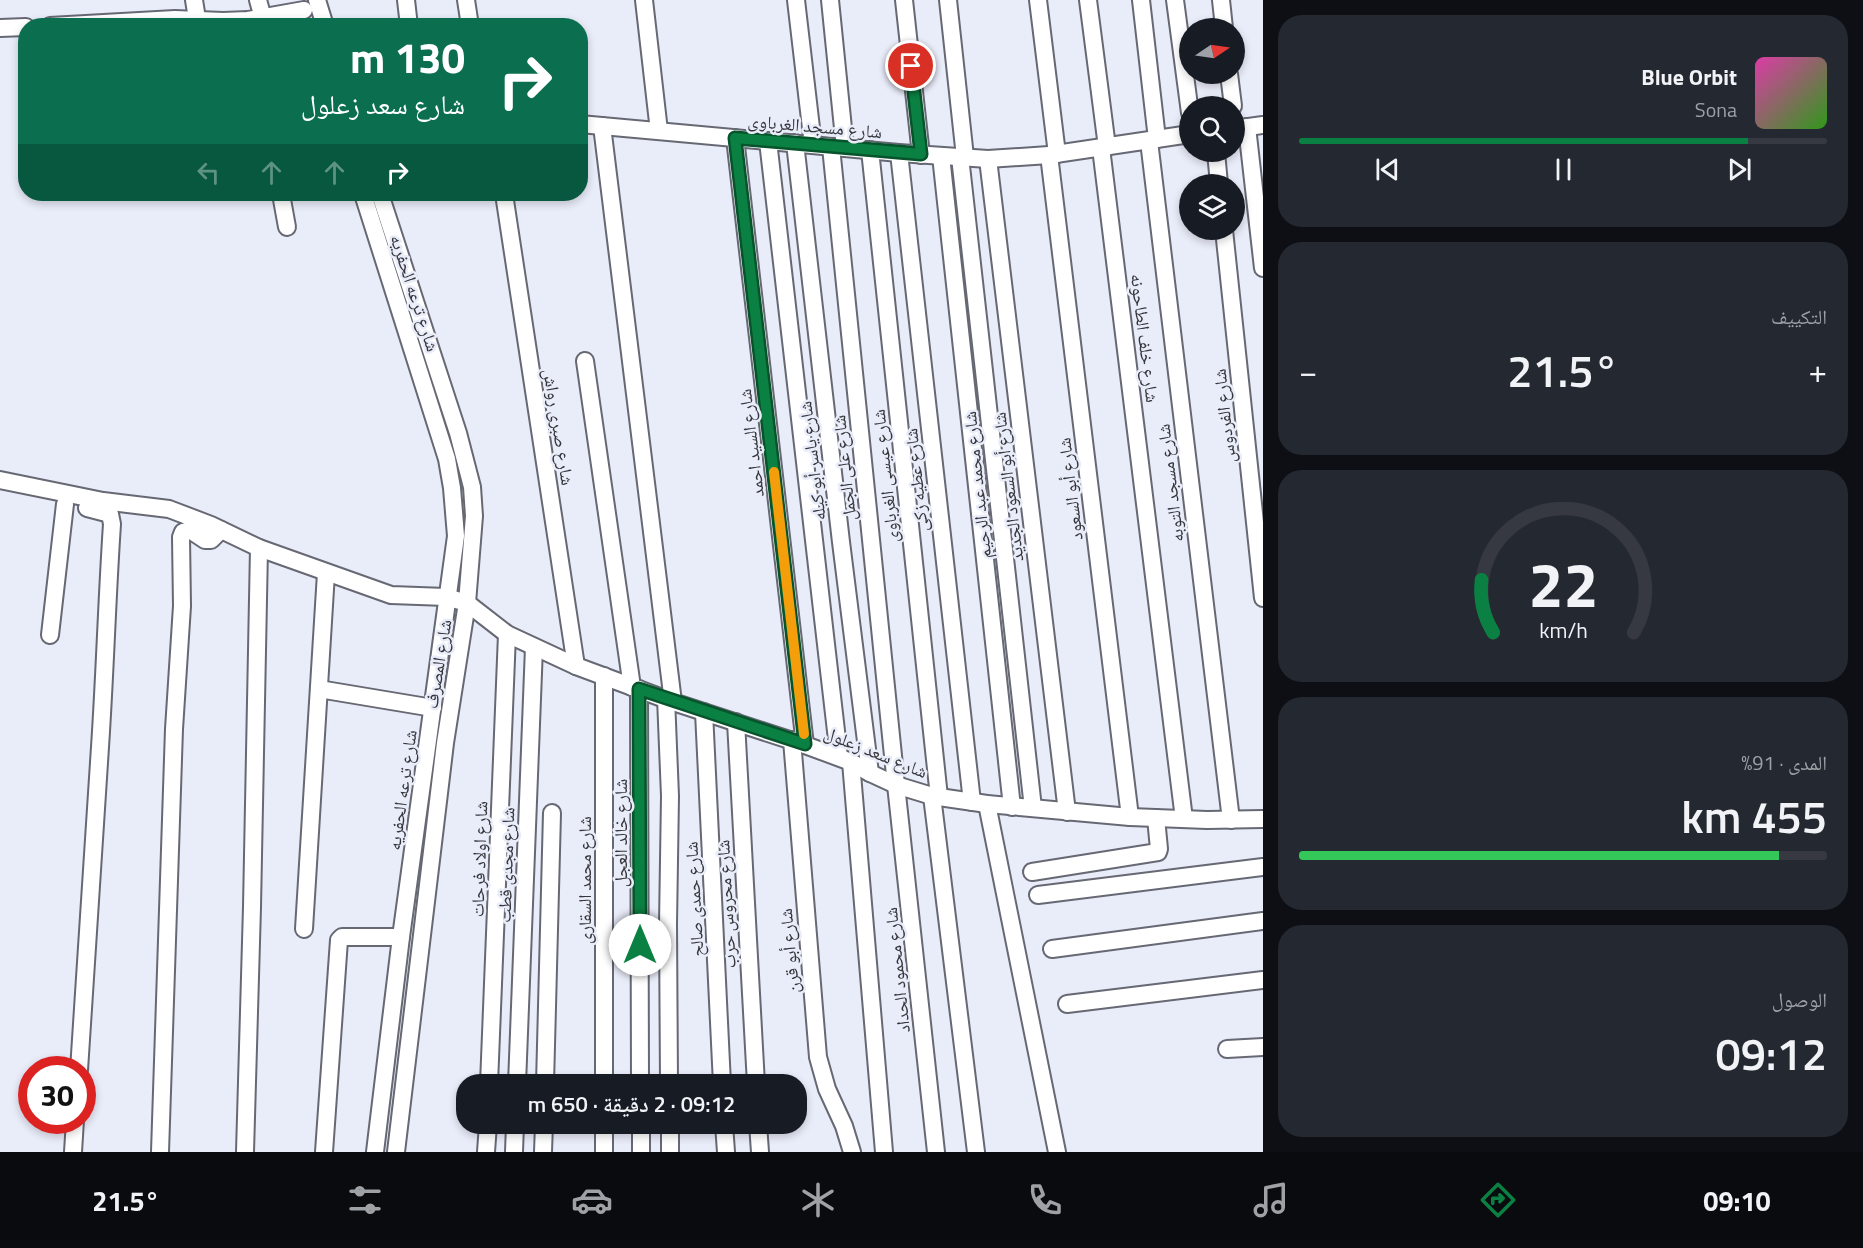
<!DOCTYPE html>
<html lang="ar">
<head>
<meta charset="utf-8">
<style>
	:root { --surface:#171b24; --page:#242831; --text:#f1f3f6; --muted:#9ea1a6; --line:#363941; --accent:#0b8043 }
	body { margin:0; font-family:"Titillium Web","Noto Naskh Arabic",sans-serif; background:var(--page); color:var(--text); direction:rtl; height:100vh; display:flex; flex-direction:column; font-size:22px; white-space:nowrap }
	* { box-sizing:border-box; margin:0 }
	p { font-size:20px; color:var(--muted) }
	.icon { flex:none; width:33px; height:33px; fill:none; stroke:currentColor; stroke-width:2; stroke-linecap:round; stroke-linejoin:round }
	.map { position:relative; flex:1; overflow:hidden; direction:ltr }
	.sheet { display:flex; flex-direction:column; gap:15px; padding:15px; background:#0d0f14; width:600px }
	.sheet>* { flex:none }
	.banner { position:absolute; left:18px; top:18px; width:570px; height:183px; border-radius:24px; box-shadow:0 3px 9px #0003; direction:rtl; background:#0b6e4f; color:#fff; overflow:hidden }
	.needle { width:39px; rotate:77deg }
	.fabs { position:absolute; left:1179px; top:18px; display:grid; gap:12px }
	.fabs a { display:grid; place-items:center; width:66px; height:66px; border-radius:50%; background:var(--surface); box-shadow:0 3px 9px #0003; font-size:30px }
	.speed { position:absolute; left:18px; top:1056px; display:flex; gap:12px; font-size:30px; font-weight:700; text-align:center }
	.speed>* { display:grid; place-content:center; width:78px; height:78px; border-radius:50%; background:var(--surface); box-shadow:0 3px 9px #0003; line-height:1 }
	.speed .limit { border:9px solid #d22; background:#fff; color:#111 }
	.pin { position:absolute; display:grid; place-items:center; width:51px; height:51px; color:#fff; margin:-26px; border:3px solid #fff; border-radius:50%; box-shadow:0 2px 6px #0007 }
	.me { position:absolute; width:66px; margin:-33px; rotate:0deg; stroke-linejoin:round; filter:drop-shadow(0 0 4px #0008) }
	.turn { display:flex; align-items:center; gap:21px; height:126px; padding:0 24px; font-size:27px }
	.turn .icon { width:78px; height:78px; stroke-width:2.5 }
	.turn b { display:block; font-size:42px; line-height:51px }
	.lanes { display:flex; align-items:center; height:57px; padding:0 24px; background:#0003; justify-content:center; gap:30px; direction:ltr }
	.lanes .off { opacity:.35 }
	.big { font-size:45px; font-weight:600; line-height:1.1 }
	.sheet .card { flex:1; display:flex; flex-direction:column; justify-content:center; gap:9px; min-width:0; padding:0 21px; border-radius:24px; background:var(--page) }
	.sheet .dial { align-items:center; gap:0 }
	.dial svg { height:156px; overflow:visible; fill:none; stroke:var(--line); stroke-width:7; stroke-linecap:round; text-anchor:middle }
	.dial text { fill:var(--text); stroke:none }
	.song { display:flex; align-items:center; gap:18px }
	.cover { width:72px; height:72px; border-radius:9px; background:linear-gradient(135deg,hsl(320 70% 55%),hsl(110 70% 35%)) }
	.played { height:6px; border-radius:3px; background:linear-gradient(90deg,var(--accent) 85%,var(--line) 85%) }
	.keys { display:flex; justify-content:space-around; direction:ltr }
	.heat { display:flex; justify-content:space-between; align-items:center; font-size:33px; direction:ltr }
	.charge { height:9px; border-radius:4px; background:linear-gradient(90deg,#34c759 91%,var(--line) 0) }
	.trip { position:absolute; left:456px; top:1074px; width:351px; height:60px; border-radius:24px; background:var(--surface); box-shadow:0 3px 9px #0003; font-weight:600; line-height:60px; text-align:center; direction:rtl }
	.dock { display:flex; height:96px; justify-content:space-around; align-items:center; background:#090b0e; color:var(--muted) }
	.dock .icon { width:42px; height:42px }
	.dock .on { color:var(--accent) }
	.dock b { font-size:27px; color:var(--text) }
	main { display:flex; flex:1; min-height:0 }
	.map>svg:first-child { display:block }
	.lines { fill:none; stroke-linecap:round; stroke-linejoin:round }
	.minor-casing { stroke:#666873; stroke-width:20 }
	.minor { stroke:#fff; stroke-width:16 }
	.route-casing { stroke:#07532c; stroke-width:15 }
	.route { stroke:#0b8043; stroke-width:10 }
	.slow { stroke:#f59e0b; stroke-width:10 }
	.labels { text-anchor:middle; dominant-baseline:central; stroke-width:5; stroke-linejoin:round; paint-order:stroke }
	.street-label { font-size:18px; fill:#35363b; stroke:#e9ecf9 }
</style>
</head>
<body>
<main>
<section class="sheet">
<div class="card">
<div class="song"><i class="cover"></i><div><b>Blue Orbit</b><p>Sona</p></div></div>
<div class="played"></div>
<div class="keys"><svg class="icon" aria-label="previous" viewBox="0 0 24 24"><path d="M18 5L8 12l10 7zM5 5v14"/></svg><svg class="icon" aria-label="pause" viewBox="0 0 24 24"><path d="M8 5v14M16 5v14"/></svg><svg class="icon" aria-label="next" viewBox="0 0 24 24"><path d="M6 5l10 7-10 7zM19 5v14"/></svg></div>
</div>
<div class="card"><p>التكييف</p>
<div class="heat"><a>−</a><b class="big">21.5°</b><a>+</a></div>
</div>
<div class="card dial"><svg viewBox="0 0 100 80">
<path d="M14 69A42 42 0 1 1 86 69"/>
<path d="M14 69A42 42 0 0 1 8 42" stroke="#0b8043"/>
<text x="50" y="56" font-size="32" font-weight="700">22</text>
<text x="50" y="72" font-size="11">km/h</text>
</svg></div>
<div class="card"><p>المدى · 91%</p><b class="big">455 km</b><div class="charge"></div></div>
<div class="card"><p>الوصول</p><b class="big">09:12</b></div>
</section>
<div class="map">
<svg width="1263" height="1152" viewBox="0 0 1263 1152">
	<rect width="100%" height="100%" fill="#e9ecf9"/>
	<g class="lines">
		<defs>
			<g id="minor">
				<path d="M 194,0 L 197,19"/>
				<path d="M 258,0 L 263,18"/>
				<path d="M 317,0 L 325,26"/>
				<path d="M 406,0 L 409,26"/>
				<path d="M 466,0 L 470,26"/>
				<path d="M 644,0 L 659,131"/>
				<path d="M 796,0 L 813,145"/>
				<path d="M 830,0 L 845,148"/>
				<path d="M 904,0 L 921,155"/>
				<path d="M 948,0 L 965,157"/>
				<path d="M 1038,0 L 1057,154"/>
				<path d="M 1088,0 L 1107,147"/>
				<path d="M 1141,0 L 1157,139"/>
				<path d="M 1175,0 L 1190,113"/>
				<path d="M 1221,0 L 1224,28"/>
				<path d="M 50,26 L 175,19 L 223,21 L 248,20 L 304,10"/>
				<path d="M 0,28 L 26,27"/>
				<path d="M 1229,74 L 1233,106"/>
				<path d="M 580,124 L 899,153 L 988,159 L 1049,155 L 1190,134"/>
				<path d="M 602,126 L 673,702"/>
				<path d="M 1247,127 L 1263,268"/>
				<path d="M 1234,129 L 1263,125"/>
				<path d="M 735,138 L 805,745"/>
				<path d="M 768,141 L 839,757"/>
				<path d="M 1149,141 L 1231,820"/>
				<path d="M 795,143 L 841,542 L 870,773"/>
				<path d="M 831,147 L 896,785 L 936,1152"/>
				<path d="M 1101,148 L 1184,819"/>
				<path d="M 870,150 L 939,797"/>
				<path d="M 1216,152 L 1219,184"/>
				<path d="M 899,153 L 972,802"/>
				<path d="M 1049,155 L 1130,817"/>
				<path d="M 941,156 L 1012,807"/>
				<path d="M 960,157 L 1033,808"/>
				<path d="M 988,159 L 1067,812"/>
				<path d="M 281,194 L 287,227"/>
				<path d="M 363,194 L 447,459 L 452,488 L 456,536 L 401,937 L 375,1152"/>
				<path d="M 380,194 L 458,433 L 472,487 L 474,516 L 467,603 L 445,743 L 396,1152"/>
				<path d="M 504,194 L 576,666"/>
				<path d="M 1224,230 L 1263,598"/>
				<path d="M 585,361 L 632,687"/>
				<path d="M 0,480 L 103,501 L 169,509 L 211,525 L 259,548 L 391,595 L 446,597 L 467,603 L 507,634 L 576,666 L 673,702 L 805,745 L 851,762 L 870,773 L 896,785 L 932,796 L 987,804 L 1130,817 L 1207,820 L 1263,819"/>
				<path d="M 50,635 L 65,504"/>
				<path d="M 319,689 L 433,708"/>
				<path d="M 639,689 L 640,1084"/>
				<path d="M 666,698 L 670,796 L 668,924 L 669,1084"/>
				<path d="M 704,712 L 722,1084"/>
				<path d="M 736,722 L 756,1084"/>
				<path d="M 792,740 L 818,1057 L 827,1089 L 844,1126 L 852,1152"/>
				<path d="M 851,762 L 884,1152"/>
				<path d="M 932,796 L 976,1152"/>
				<path d="M 987,804 L 1057,1152"/>
				<path d="M 1032,872 L 1158,852 L 1159,849 L 1156,818"/>
				<path d="M 1038,895 L 1263,867"/>
				<path d="M 304,929 L 326,573"/>
				<path d="M 1052,949 L 1263,921"/>
				<path d="M 1067,1004 L 1263,980"/>
				<path d="M 1227,1049 L 1263,1047"/>
				<path d="M 79,1070 C 86,962 94,854 100,747 C 105,672 107,598 112,524 L 110,514 L 87,508"/>
				<path d="M 489,1084 L 507,634"/>
				<path d="M 517,1084 L 534,647"/>
				<path d="M 545,1084 L 552,813"/>
				<path d="M 604,1084 L 604,676"/>
				<path d="M 641,1124 L 641,1152"/>
				<path d="M 670,1124 L 670,1152"/>
				<path d="M 724,1124 L 726,1152"/>
				<path d="M 758,1124 L 760,1152"/>
				<path d="M 73,1152 L 75,1120"/>
				<path d="M 160,1152 L 174,729 L 182,606 L 181,537 L 183,532 L 190,530 L 205,540 L 211,540 L 221,530"/>
				<path d="M 245,1152 L 252,907 L 259,548"/>
				<path d="M 324,1152 L 339,940 L 342,937 L 401,937"/>
				<path d="M 486,1152 L 488,1124"/>
				<path d="M 514,1152 L 515,1124"/>
				<path d="M 543,1152 L 544,1124"/>
				<path d="M 604,1152 L 604,1124"/>
			</g>
		</defs>
		<use href="#minor" class="minor-casing"/>
		<use href="#minor" class="minor"/>
	</g>
	<g class="lines">
		<defs>
			<path id="route" d="M 640,945 L 639,689 L 805,744 L 735,138 L 921,154 L 911,66"/>
		</defs>
		<use href="#route" class="route-casing"/>
		<use href="#route" class="route"/>
		<path class="slow" d="M 774,472 L 804,734"/>
	</g>
	<g class="labels">
		<g class="street-label">
			<text transform="translate(815 126) rotate(5)">شارع مسجد الغرباوى</text>
			<text transform="translate(415 293) rotate(72)">شارع ترعه الحفريه</text>
			<text transform="translate(1145 338) rotate(83)">شارع خلف الطاحونه</text>
			<text transform="translate(1224 416) rotate(-96)">شارع الفردوس</text>
			<text transform="translate(559 427) rotate(81)">شارع صبرى رواش</text>
			<text transform="translate(751 443) rotate(-97)">شارع السيد احمد</text>
			<text transform="translate(812 461) rotate(-97)">شارع ياسر أبو كيله</text>
			<text transform="translate(844 468) rotate(-96)">شارع على الجمل</text>
			<text transform="translate(885 476) rotate(-96)">شارع عيسى الغرباوى</text>
			<text transform="translate(916 480) rotate(-96)">شارع عطيه زكى</text>
			<text transform="translate(1170 483) rotate(-97)">شارع مسجد التوبه</text>
			<text transform="translate(977 485) rotate(-96)">شارع محمد عبد الرحيم</text>
			<text transform="translate(1008 487) rotate(-97)">شارع أبو السعود الجديد</text>
			<text transform="translate(1070 489) rotate(-97)">شارع أبو السعود</text>
			<text transform="translate(438 664) rotate(-81)">شارع المصرف</text>
			<text transform="translate(876 752) rotate(22)">شارع سعد زعلول</text>
			<text transform="translate(402 790) rotate(-82)">شارع ترعه الحفريه</text>
			<text transform="translate(620 833) rotate(-90)">شارع خالد العجل</text>
			<text transform="translate(479 859) rotate(-88)">شارع اولاد فرحات</text>
			<text transform="translate(506 865) rotate(-88)">شارع مجدى قطب</text>
			<text transform="translate(584 880) rotate(-90)">شارع محمد السقارى</text>
			<text transform="translate(694 899) rotate(-93)">شارع حمدى صالح</text>
			<text transform="translate(726 904) rotate(-93)">شارع محروس حرب</text>
			<text transform="translate(789 951) rotate(-95)">شارع أبو قرن</text>
			<text transform="translate(897 970) rotate(-96)">شارع محمود الحداد</text>
		</g>
	</g>
</svg>
<div class="fabs">
<a><svg class="needle" viewBox="-14 -14 28 28"><path d="M0-13l5 13h-10z" fill="#e53935"/><path d="M0 13l5-13h-10z" fill="#9ea1a6"/></svg></a>
<a><svg class="icon" aria-label="search" viewBox="0 0 24 24"><circle cx="10" cy="10" r="6"/><path d="M15 15l6 6"/></svg></a>
<a><svg class="icon" aria-label="layers" viewBox="0 0 24 24"><path d="M12 4l9 5-9 5-9-5zM3 14l9 5 9-5"/></svg></a>
</div>
<div class="speed"><div class="limit">30</div></div>
<div class="pin" style="left:911px;top:66px;background:#d93025"><svg class="icon" aria-label="arrive" viewBox="0 0 24 24"><path d="M6 21V4h12l-3 4 3 4H6"/></svg></div>
<svg class="me" style="left:640px;top:945px" viewBox="-20 -20 40 40"><circle r="19" fill="#fff"/><path d="M0-13L10 11 0 6-10 11z" fill="#0b8043"/></svg>
<div class="trip">09:12 · 2 دقيقة · 650 m</div>
<div class="banner">
<div class="turn"><svg class="icon" aria-label="right" viewBox="0 0 24 24"><path d="M7 20v-9h11M14 6l5 5-5 5"/></svg><div><b>130 m</b>شارع سعد زعلول</div></div>
<div class="lanes"><svg class="icon off" aria-label="left" viewBox="0 0 24 24"><path d="M17 20v-9H6M10 6l-5 5 5 5"/></svg><svg class="icon off" aria-label="ahead" viewBox="0 0 24 24"><path d="M12 20V5M6 11l6-6 6 6"/></svg><svg class="icon off" aria-label="ahead" viewBox="0 0 24 24"><path d="M12 20V5M6 11l6-6 6 6"/></svg><svg class="icon" aria-label="right" viewBox="0 0 24 24"><path d="M7 20v-9h11M14 6l5 5-5 5"/></svg></div>
</div>
</div>
</main>
<nav class="dock">
<b>09:10</b>
<svg class="icon on" aria-label="directions" viewBox="0 0 24 24"><path d="M12 3l9 9-9 9-9-9zM9 14v-3h6M13 9l2 2-2 2"/></svg>
<svg class="icon" aria-label="music" viewBox="0 0 24 24"><path d="M9 18V5l10-2v13"/><circle cx="6" cy="18" r="3"/><circle cx="16" cy="16" r="3"/></svg>
<svg class="icon" aria-label="phone" viewBox="0 0 24 24"><path d="M5 4h4l2 5-3 2q2 4 5 5l2-3 5 2v4C11 20 4 13 5 4z"/></svg>
<svg class="icon" aria-label="climate" viewBox="0 0 24 24"><path d="M12 3v18M4 7l16 10M4 17L20 7"/></svg>
<svg class="icon" aria-label="car" viewBox="0 0 24 24"><path d="M5 17H2v-5l4-1 3-4h7l3 4 3 1v5h-3M9 17h6M6 11h13"/><circle cx="7" cy="17" r="2"/><circle cx="17" cy="17" r="2"/></svg>
<svg class="icon" aria-label="filters" viewBox="0 0 24 24"><path d="M4 7h16M4 17h16"/><circle cx="9" cy="7" r="2"/><circle cx="15" cy="17" r="2"/></svg>
<b>21.5°</b>
</nav>
</body>
</html>
